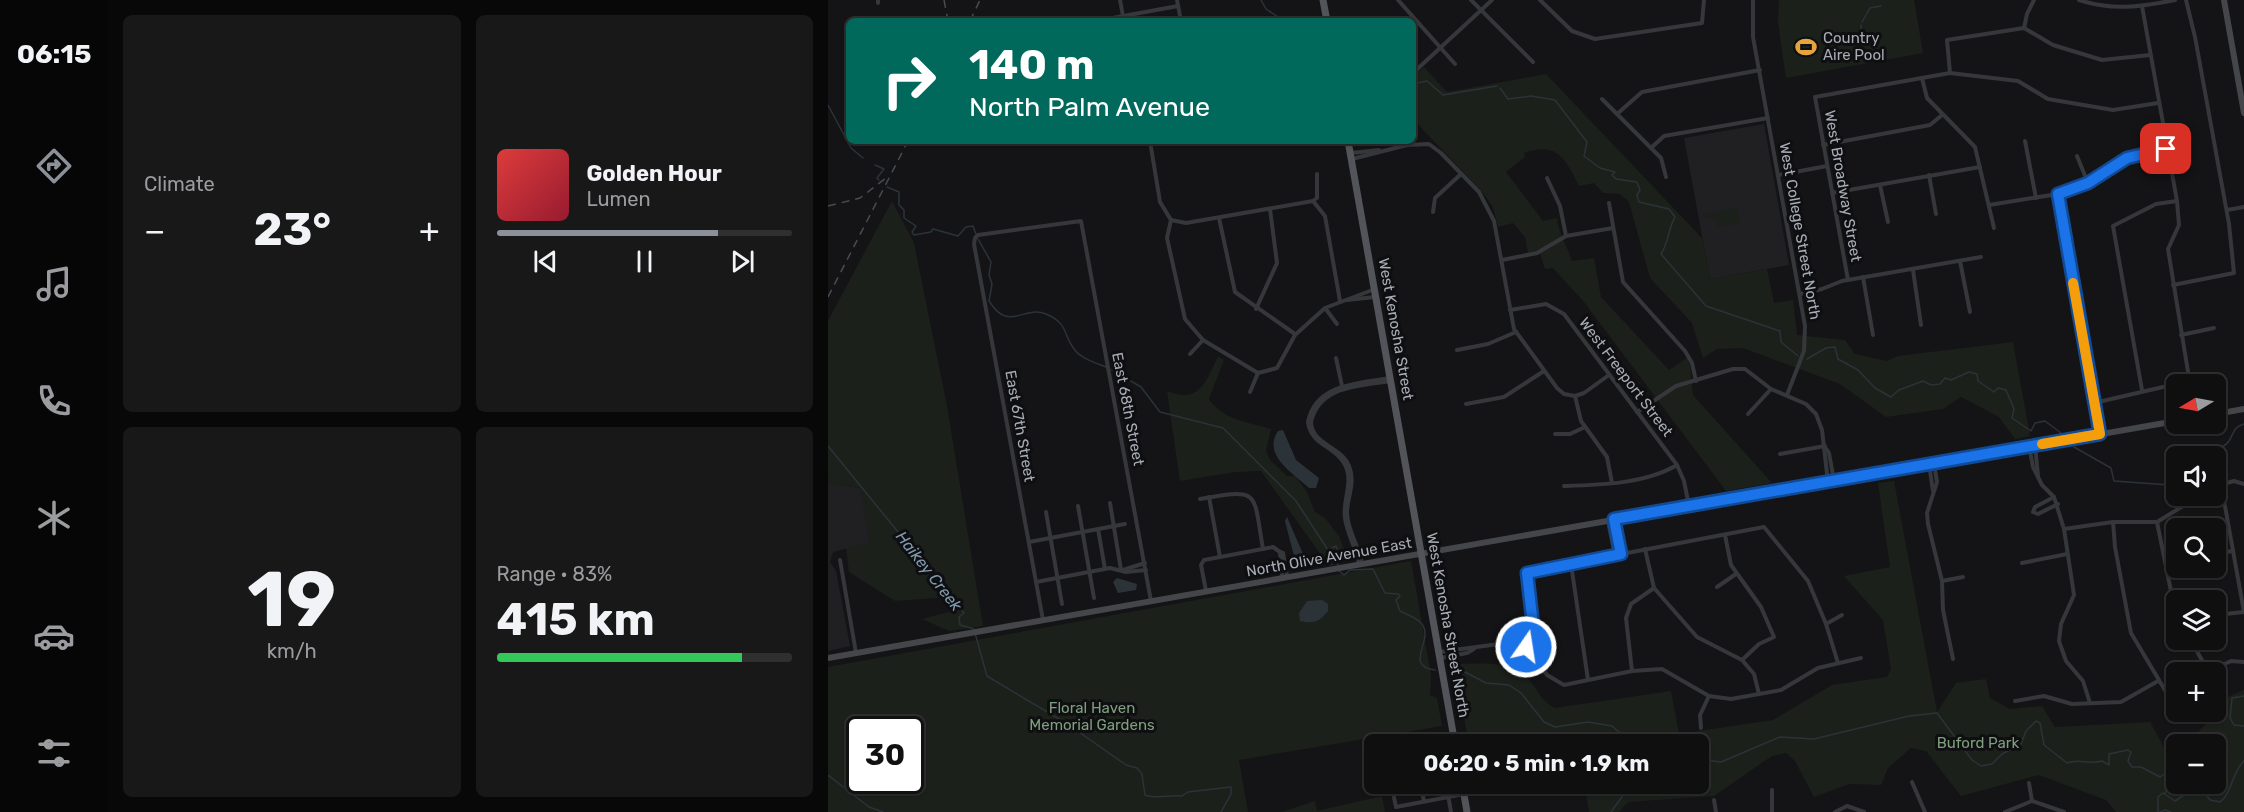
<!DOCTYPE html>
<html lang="en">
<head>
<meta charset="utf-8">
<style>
	:root { --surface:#0f0f10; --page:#181819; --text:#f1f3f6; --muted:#9b9c9f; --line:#2f2f30; --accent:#8c9099 }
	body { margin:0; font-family:Rubik,sans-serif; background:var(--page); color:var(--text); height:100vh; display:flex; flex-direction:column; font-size:22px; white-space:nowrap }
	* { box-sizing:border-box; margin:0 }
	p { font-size:20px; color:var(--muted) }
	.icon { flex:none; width:33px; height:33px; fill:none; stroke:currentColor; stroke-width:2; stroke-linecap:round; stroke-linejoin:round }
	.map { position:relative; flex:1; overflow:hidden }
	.side { display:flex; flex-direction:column; gap:15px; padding:15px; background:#080809; width:720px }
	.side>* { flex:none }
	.top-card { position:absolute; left:18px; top:18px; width:570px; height:126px; border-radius:9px; box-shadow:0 2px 4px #0004,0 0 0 2px var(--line); background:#00695c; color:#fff; overflow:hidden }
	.needle { width:39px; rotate:260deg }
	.fabs { position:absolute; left:1338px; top:374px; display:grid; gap:12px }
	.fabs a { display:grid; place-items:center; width:60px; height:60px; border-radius:9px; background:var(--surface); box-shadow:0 2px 4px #0004,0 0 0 2px var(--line); font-size:30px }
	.speed { position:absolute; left:18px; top:716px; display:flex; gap:12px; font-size:30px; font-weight:700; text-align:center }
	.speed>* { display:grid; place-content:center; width:78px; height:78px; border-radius:50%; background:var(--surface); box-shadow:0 2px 4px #0004,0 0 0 2px var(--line); line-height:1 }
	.speed .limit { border:3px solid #111; border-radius:9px; background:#fff; color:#111 }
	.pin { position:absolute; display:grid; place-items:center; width:51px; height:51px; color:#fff; margin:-26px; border-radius:12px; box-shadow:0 3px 9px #0006 }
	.me { position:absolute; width:66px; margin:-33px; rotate:13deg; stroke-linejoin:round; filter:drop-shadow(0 0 4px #0008) }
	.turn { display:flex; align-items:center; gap:21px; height:126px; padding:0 24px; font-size:27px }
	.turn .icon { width:78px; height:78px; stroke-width:2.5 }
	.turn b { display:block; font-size:42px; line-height:51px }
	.big { font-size:45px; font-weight:700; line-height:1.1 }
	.side .widget { flex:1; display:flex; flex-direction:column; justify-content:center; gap:9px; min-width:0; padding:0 21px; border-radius:9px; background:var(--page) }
	.side .dial { align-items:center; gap:0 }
	.dial b { font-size:78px; line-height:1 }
	.song { display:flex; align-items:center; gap:18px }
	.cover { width:72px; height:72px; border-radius:9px; background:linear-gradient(135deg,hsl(0 70% 55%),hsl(350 70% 35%)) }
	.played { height:6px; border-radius:3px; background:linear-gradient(90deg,var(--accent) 75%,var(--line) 75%) }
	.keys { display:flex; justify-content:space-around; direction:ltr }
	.heat { display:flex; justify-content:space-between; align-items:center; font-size:33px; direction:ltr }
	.charge { height:9px; border-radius:4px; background:linear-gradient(90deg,#34c759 83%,var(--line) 0) }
	.side .tiles { flex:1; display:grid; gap:15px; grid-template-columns:repeat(2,1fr) }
	.trip { position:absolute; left:536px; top:734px; width:345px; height:60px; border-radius:9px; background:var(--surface); box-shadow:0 2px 4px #0004,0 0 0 2px var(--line); font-weight:700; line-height:60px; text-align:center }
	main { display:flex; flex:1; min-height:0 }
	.menu { display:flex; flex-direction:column; width:108px; justify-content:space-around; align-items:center; background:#060606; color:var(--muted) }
	.menu .icon { width:42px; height:42px }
	.menu .current { color:var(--accent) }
	.menu b { font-size:27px; color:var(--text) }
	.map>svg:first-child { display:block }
	.built { fill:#202023 }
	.green { fill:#1b201b; fill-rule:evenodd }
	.water { fill:#2b3339 }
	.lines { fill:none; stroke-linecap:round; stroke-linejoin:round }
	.stream { stroke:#2b3339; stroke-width:1.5 }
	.street { stroke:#35373b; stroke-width:4 }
	.secondary { stroke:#44464a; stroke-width:6 }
	.primary { stroke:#525459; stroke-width:7 }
	.rail { stroke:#494b4f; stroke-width:1.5; stroke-dasharray:8 6; stroke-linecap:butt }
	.route-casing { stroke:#114b97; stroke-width:15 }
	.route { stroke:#1a73e8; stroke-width:10 }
	.slow { stroke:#f59e0b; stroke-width:10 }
	.labels { text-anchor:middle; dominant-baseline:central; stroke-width:6; stroke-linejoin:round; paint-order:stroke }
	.poi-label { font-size:15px; fill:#a7acb5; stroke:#0f0f11; text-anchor:start }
	.street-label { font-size:15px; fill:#a7acb5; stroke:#0f0f11 }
	.park-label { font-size:15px; fill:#7f9f7f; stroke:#0f0f11 }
	.water-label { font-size:16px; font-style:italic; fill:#809bae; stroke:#0f0f11 }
</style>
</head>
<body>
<main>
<nav class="menu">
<b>06:15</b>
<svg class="icon current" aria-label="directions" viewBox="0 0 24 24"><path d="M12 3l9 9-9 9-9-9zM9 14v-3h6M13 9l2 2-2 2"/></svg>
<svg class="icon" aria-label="music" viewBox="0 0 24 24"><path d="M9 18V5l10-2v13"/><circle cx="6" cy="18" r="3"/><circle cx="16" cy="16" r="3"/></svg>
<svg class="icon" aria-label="phone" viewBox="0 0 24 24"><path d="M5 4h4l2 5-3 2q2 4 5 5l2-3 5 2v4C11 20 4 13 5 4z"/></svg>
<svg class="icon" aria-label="climate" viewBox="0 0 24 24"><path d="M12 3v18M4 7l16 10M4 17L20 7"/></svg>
<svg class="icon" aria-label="car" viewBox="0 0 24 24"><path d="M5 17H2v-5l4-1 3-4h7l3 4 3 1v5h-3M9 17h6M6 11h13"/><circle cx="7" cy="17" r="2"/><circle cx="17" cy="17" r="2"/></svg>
<svg class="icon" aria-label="filters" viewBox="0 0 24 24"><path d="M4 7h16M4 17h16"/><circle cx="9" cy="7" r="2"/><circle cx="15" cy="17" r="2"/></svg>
</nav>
<section class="side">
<div class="tiles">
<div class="widget"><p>Climate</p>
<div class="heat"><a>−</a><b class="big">23°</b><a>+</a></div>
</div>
<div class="widget">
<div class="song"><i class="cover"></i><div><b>Golden Hour</b><p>Lumen</p></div></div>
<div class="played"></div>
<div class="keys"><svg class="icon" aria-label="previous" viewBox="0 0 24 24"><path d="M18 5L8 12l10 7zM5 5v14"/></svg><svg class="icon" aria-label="pause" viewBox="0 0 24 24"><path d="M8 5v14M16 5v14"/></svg><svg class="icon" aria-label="next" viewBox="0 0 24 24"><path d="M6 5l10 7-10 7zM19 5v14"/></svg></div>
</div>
<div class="widget dial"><b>19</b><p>km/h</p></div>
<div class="widget"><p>Range · 83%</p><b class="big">415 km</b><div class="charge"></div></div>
</div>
</section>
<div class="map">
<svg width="1416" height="812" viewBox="0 0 1416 812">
	<rect width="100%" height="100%" fill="#141416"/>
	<g class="built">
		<path d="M 936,124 L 961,265 L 882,279 L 856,138 Z"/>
		<path d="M 0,474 L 2,484 L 33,488 L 42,543 L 5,552 L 2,562 L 8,571 L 22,646 L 0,651 Z"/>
	</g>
	<g class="green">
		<path d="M 951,0 L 1086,0 L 1095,53 L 958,78 L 950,22 Z"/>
		<path d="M 596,67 L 619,92 L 718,74 L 874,238 L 882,279 L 939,269 L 946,303 L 965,300 L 969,335 L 1017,340 L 1027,354 L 1059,361 L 1070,356 L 1185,342 L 1202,436 L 1187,439 L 1171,417 L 1133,397 L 1115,409 L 1058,417 L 1012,384 L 915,348 L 889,349 L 875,358 L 864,323 L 822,278 L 801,202 L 792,194 L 775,193 L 766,183 L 751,186 C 738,159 729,141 696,153 L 697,157 L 678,172 L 715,221 L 729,218 C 731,234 739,246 744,261 L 766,258 L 773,297 L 841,370 L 859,358 L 862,366 L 865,395 L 944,483 L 898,491 L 756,302 L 725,268 L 717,269 L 711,250 L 700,253 L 697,237 L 685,223 L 670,227 L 665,207 L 655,193 L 585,119 L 585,76 Z"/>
		<path d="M 64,201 L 86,243 L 119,406 L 155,626 L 121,631 L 94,619 L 132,609 L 123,597 L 67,601 L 21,572 L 18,548 L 42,542 L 32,488 L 2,484 L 0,474 L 0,321 Z"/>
		<path d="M 909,208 L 912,223 L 890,227 L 888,217 L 876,219 L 875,214 Z"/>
		<path d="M 390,356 L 396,360 L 381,399 C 395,420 420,422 443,429 L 438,451 L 442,460 L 459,476 L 466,476 L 471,481 L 479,492 L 487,512 L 497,518 L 511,536 L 517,552 L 513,557 L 514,563 L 501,566 L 433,471 L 407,472 L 352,481 L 339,391 C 372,405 379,380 390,356 Z"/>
		<path d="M 1066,481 L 1109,712 L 1128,683 L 1158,679 L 1162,698 L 1182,709 L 1214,706 L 1227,727 L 1322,722 L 1336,747 L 1348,748 L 1348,783 L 1388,783 L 1388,744 L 1359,744 L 1386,715 L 1394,699 L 1416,690 L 1416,812 L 1288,812 L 1278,800 L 1211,775 L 1133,796 L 1098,751 L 1083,748 L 1060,768 L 1053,785 L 1021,784 L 986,797 L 967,761 L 958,753 L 944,756 L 886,796 L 800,802 L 791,812 L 761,812 L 756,783 L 870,783 L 870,744 L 641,744 L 626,664 C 654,664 682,659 702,681 C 713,694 711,699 727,708 L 843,691 L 851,734 L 945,720 L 1004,685 L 1059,677 L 1063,669 L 1055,620 L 1016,576 L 1062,567 L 1050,483 Z"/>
		<path d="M 583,561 L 603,675 L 602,695 L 609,698 L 614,726 L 411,760 L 420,812 L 0,812 L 0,667 ZM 32,729 L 82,729 L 82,780 L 32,780 Z"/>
		<path d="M 554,796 L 557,812 L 454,812 L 487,801 L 489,811 Z"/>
	</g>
	<g class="water">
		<path d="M 455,430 L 468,460 L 491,478 L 488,488 L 481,488 C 465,473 434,455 450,431 Z"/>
		<path d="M 459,517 L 475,554 L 470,559 L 466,556 L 457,521 Z"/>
		<path d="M 289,578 L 309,584 L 308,590 L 290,593 L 285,582 Z"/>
		<path d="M 494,600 L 500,604 L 500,611 C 491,622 486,624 472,621 L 471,613 L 479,601 Z"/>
	</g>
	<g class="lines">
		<g class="stream">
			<path d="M 433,0 L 438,9 L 456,21"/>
			<path d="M 1034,22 L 1042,8 L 1053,6"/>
			<path d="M 1033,35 L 1033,25"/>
			<path d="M 585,84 L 599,81 L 615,95 L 669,86"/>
			<path d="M 672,88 L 680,99 L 703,96 L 727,100 L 759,142 L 756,156 L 772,168 L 787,172 L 784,175 L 788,179 L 809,182 L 812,190 L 809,195 L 811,202 L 841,209 L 847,217 C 840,229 841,242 833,254 L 878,306 L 952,331 L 953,342 L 970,356"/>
			<path d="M 0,105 L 23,148 L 35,158"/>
			<path d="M 47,165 L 56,169 L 49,178 L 51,180"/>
			<path d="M 59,187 L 71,192 L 71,205 L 76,210 L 76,218 L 88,226 L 84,232 L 86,235 L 103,232 L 105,229 L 130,236 L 138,227 L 145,226 L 148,234"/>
			<path d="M 150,239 L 163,262 L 161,275 L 164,284 L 161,301 C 181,333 195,305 218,314 C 241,324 234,333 246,349 C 252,358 268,363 278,367"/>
			<path d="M 979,359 L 998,348 L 1007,347 L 1010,359 L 1030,370 L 1047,388 L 1063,397 L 1071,390 L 1095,381 L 1103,385 L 1112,384 L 1117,378 L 1123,380 L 1141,372 L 1149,374 L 1150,381 L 1166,392 L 1170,388 L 1178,390 L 1186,409 L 1184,418 L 1203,431 L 1207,423 L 1217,421 L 1233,433"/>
			<path d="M 284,370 L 313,387 L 332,412 L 395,428 L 468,501 L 500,550 L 508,546 L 509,549 L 505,557 L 510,565"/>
			<path d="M 0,446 L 136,613 L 131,617 L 132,625 L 146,629"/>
			<path d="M 1246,447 L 1283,468 L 1286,481 L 1342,485 L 1344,469 L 1348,467"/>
			<path d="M 1380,456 C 1386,452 1397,447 1401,441 C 1406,433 1405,427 1416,424"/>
			<path d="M 511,571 L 516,575 L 522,570 L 545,569 L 557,593 L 570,594 L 572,596 L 568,600 L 572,611 C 578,614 589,618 593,623 C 608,639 574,666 607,670"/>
			<path d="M 147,633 L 159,676 L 241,725 L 298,765 L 309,768 L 314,774 L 317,795 C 324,799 344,795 354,796 L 360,792 L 403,787 L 403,794 L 393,812"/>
			<path d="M 622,669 L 637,672 L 658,683 L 681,685 L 693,693 L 716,722 L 727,727 L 760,722 L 784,726 L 805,744"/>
			<path d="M 1416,696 L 1404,698 L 1402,718 L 1406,725 L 1416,726"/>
			<path d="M 870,759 L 893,762 L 952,737 L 986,739 L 1081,716 L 1109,713 L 1144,760 L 1153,766 L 1164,764 L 1174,754 L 1193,744 L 1198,731 L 1208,721 L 1212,723 L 1216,745 L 1239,763 C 1250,758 1261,765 1274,761 L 1281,765 L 1281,754 L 1300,750 L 1303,752 L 1300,761 L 1304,767 L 1313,767 L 1332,777 L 1341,770 L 1346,774 L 1346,779 L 1337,793"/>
			<path d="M 0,775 L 41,807 L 55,812"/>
			<path d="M 783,812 L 804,783"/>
			<path d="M 1330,812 L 1330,797 L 1335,793 L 1347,801 L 1364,790 L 1377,793 L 1382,800 L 1392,802 C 1404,793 1404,772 1416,761"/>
			<path d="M 1332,812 L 1337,810 L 1343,812"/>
		</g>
		<g class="street">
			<path d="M 50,0 L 50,3"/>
			<path d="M 292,0 L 295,16"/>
			<path d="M 349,0 L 353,21"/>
			<path d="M 570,0 L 627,64"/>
			<path d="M 643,0 L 705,62"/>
			<path d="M 712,0 L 744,31 L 767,39 L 874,23 L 876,0"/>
			<path d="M 925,0 L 925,37 L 977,326 L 976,351 L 959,395"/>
			<path d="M 1251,0 C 1285,11 1312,7 1347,0"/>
			<path d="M 1314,6 L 1349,201 L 1351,225 L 1340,249 L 1362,384"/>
			<path d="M 268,21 L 350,6"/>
			<path d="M 1196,28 L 1199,14 L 1206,0"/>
			<path d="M 585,73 L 664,0"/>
			<path d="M 1122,73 L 1119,40 L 1196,28 L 1225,45 L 1274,60 L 1322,55"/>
			<path d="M 1094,78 L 1099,98 L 1147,147 L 1166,228"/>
			<path d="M 774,99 L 833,158 L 838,177"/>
			<path d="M 789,114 L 814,92 L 932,70"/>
			<path d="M 322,141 L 332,202 L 343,220 L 339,238 L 357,319 L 375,340 L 430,373 L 449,368 L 467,335 L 497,308 L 547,289"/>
			<path d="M 1197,141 L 1208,198"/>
			<path d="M 995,145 L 1102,125 L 1114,115"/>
			<path d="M 823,148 L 836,136 L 940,118"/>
			<path d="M 523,153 L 551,150"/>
			<path d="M 1249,156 L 1260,183"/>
			<path d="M 524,159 L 579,145 L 601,144 L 613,153 L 651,192 L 666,221 L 686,329 L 729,388 L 736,394 L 747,396 L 753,421 L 779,457 L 784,483"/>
			<path d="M 489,174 L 489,198 L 485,201 L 497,216 L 512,301"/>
			<path d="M 951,175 L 999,166"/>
			<path d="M 1101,175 L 1108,214"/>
			<path d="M 719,178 L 732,206 L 738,236"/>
			<path d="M 1052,185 L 1060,222"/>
			<path d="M 1004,193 L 1152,167"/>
			<path d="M 1230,194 L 1272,434"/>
			<path d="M 781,203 L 795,282 L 857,351 L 864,363 L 868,381"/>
			<path d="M 1161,205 L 1230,194 L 1260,183 L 1299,158 L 1338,149"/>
			<path d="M 1399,210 L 1416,207"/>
			<path d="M 605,212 L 607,198 L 633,174"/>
			<path d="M 391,218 L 407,292 L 467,334"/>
			<path d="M 343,220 L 358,223 L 485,201"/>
			<path d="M 674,260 L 709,253 L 738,236 L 785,228"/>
			<path d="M 1132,261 L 1142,312"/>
			<path d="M 1085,270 L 1093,325"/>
			<path d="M 1035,277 L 1045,335"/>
			<path d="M 1020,280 L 987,97 L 1122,73 L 1190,81 L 1220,99 L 1285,110 L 1330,103"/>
			<path d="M 1345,285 L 1406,273 L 1401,224 L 1367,37 L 1358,0"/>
			<path d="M 972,294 L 994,289 L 1014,281 L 1153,257"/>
			<path d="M 519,300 L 547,297"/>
			<path d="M 497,308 L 509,324"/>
			<path d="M 428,309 L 449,263 L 442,209"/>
			<path d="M 682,310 L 718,304 L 736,314 L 849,465 L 856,481 L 861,506"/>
			<path d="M 1353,335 L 1386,328"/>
			<path d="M 629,350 L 660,344 L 688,332"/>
			<path d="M 362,354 L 375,340"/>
			<path d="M 508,358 L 514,386"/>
			<path d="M 1349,384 L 1395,378"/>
			<path d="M 1314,390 L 1285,226 L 1328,204 L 1349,201"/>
			<path d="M 422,392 L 430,373"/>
			<path d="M 747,396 L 756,393 L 781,375"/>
			<path d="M 1266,403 L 1348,384"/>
			<path d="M 638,404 L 676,397 L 716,371"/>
			<path d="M 809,412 L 848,386 L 905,369 L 917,369 L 943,389 L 978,404 L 988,414 L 994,430 L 1000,482"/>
			<path d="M 920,414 L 943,389"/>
			<path d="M 727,434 L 742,434 L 757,427"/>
			<path d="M 1207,445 L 1210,476"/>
			<path d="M 1201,446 L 1205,467 L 1214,485 L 1226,497 L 1236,529 L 1246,595 L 1233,624 L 1231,641 L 1238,661 L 1255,681 L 1262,703"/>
			<path d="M 997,447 L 1001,453 L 1006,481"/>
			<path d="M 952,454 L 997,446"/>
			<path d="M 1101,464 L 1105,491"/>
			<path d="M 1106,464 L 1109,482 L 1099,513 L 1100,524 L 1114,581 L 1115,610 L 1125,659"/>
			<path d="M 736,486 C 772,485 817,484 849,465"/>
			<path d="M 1388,486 L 1406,481 L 1416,484"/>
			<path d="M 381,497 L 392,557"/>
			<path d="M 1226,497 L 1207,507 L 1205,512 L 1210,514 L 1230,504"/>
			<path d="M 372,499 C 433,488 425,491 435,549"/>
			<path d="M 282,503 L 293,570"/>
			<path d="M 250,506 L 266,598"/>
			<path d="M 218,512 L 234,604"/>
			<path d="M 787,520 L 793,554"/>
			<path d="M 780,521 L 787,556"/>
			<path d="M 1285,522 L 1287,547 L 1303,633 L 1347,707 L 1348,714"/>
			<path d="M 1329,522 L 1348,616"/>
			<path d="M 270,529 L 277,569"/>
			<path d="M 1236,529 L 1285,522 L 1329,522 L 1373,495"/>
			<path d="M 897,535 L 903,565 L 933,607 L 946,637 L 931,644 L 914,660"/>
			<path d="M 201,542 L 297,524"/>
			<path d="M 817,549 L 826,588 L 869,637 L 914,660 L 926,674 L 931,694"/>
			<path d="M 1388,553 L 1405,551"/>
			<path d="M 12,560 L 28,653"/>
			<path d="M 531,563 C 528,548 519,534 517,518 C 514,499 527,481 516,463 C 505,445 483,445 480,422 C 488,383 530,384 562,378"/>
			<path d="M 534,563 C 531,546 519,530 519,513 C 519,497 528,483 521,466 C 513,446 484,445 483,422 C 491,385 533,386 562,381"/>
			<path d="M 1194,563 L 1239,554"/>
			<path d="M 743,564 L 760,680"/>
			<path d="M 295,570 L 317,563"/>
			<path d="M 454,577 L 452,552 L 455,553 L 459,576"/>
			<path d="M 1114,581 L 1135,577"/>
			<path d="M 208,582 L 282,568 L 298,572 L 318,570"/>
			<path d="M 889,587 L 908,574"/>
			<path d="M 378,591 L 373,565 L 376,560 L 445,547 L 452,552"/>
			<path d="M 1388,615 L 1416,612 L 1395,495 L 1390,485"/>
			<path d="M 215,620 L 146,244 L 147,238 L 150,235 L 253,221 L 323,601"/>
			<path d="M 998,624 L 1014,615"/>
			<path d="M 1362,639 L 1380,671"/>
			<path d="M 698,647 L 707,634 L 699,572 L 936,527 L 980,581 L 998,624 L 1010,663"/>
			<path d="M 611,652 L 686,642 L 698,647 L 719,675 L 736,685 L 804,671 L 834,669 L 881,696 L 903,699 L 953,690 L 990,668 L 1033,658"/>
			<path d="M 613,658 L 639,653 L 646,649"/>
			<path d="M 804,671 L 798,618 L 803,604 L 826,588"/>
			<path d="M 1379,672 L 1403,661 L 1416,662"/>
			<path d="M 1187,701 L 1216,696 L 1244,704 L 1293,702 L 1330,681"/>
			<path d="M 873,728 L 872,715 L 881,696"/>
			<path d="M 1084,782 L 1097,812"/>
			<path d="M 563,783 L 568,807 L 636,794"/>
			<path d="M 592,783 L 596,801"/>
			<path d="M 618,783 L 623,812"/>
			<path d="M 1201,783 L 1204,801"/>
			<path d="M 944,790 L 944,812"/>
			<path d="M 886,800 L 888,812"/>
			<path d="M 1007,812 L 1019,806 L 1036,812"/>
			<path d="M 1177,812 L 1204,801 L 1236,812"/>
		</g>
		<g class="secondary">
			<path d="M 1396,0 L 1416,113"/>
			<path d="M 1388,414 L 1416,409"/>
			<path d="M 0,658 L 1348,421"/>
		</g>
		<g class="primary">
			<path d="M 495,0 L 499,21"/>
			<path d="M 520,141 L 627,744"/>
			<path d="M 634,783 L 639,812"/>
		</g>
		<g class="rail">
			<path d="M 116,0 L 120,21"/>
			<path d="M 142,21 L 152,0"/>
			<path d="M 0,206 L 32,198 L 58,178"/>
			<path d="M 0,297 L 80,141"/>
		</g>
	</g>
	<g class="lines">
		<defs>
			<path id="route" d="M 698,647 L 706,634 L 699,573 L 793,554 L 786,519 L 1272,434 L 1230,194 L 1260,183 L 1299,158 L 1338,149"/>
		</defs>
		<use href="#route" class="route-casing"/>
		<use href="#route" class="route"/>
		<path class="slow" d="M 1214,444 L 1272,434 L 1245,283"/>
	</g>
	<defs>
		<symbol id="stadium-bare" viewBox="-9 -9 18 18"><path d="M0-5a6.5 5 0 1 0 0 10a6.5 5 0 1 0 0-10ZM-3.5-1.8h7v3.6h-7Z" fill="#e6a43c" stroke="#0f0f11" stroke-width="2.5" paint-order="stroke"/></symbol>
	</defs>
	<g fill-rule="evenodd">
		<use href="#stadium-bare" x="963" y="32" width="30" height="30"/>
	</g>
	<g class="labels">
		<g class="poi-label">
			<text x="995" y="38">Country<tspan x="995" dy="17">Aire Pool</tspan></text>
		</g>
		<g class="street-label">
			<text transform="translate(1015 186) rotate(80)">West Broadway Street</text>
			<text transform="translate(972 231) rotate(80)">West College Street North</text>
			<text transform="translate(568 329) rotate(80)">West Kenosha Street</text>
			<text transform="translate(798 377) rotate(53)">West Freeport Street</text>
			<text transform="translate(300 409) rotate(79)">East 68th Street</text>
			<text transform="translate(192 426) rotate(80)">East 67th Street</text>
			<text transform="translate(501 557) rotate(-10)">North Olive Avenue East</text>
			<text transform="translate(620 625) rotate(80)">West Kenosha Street North</text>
		</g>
		<g class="park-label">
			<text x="264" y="708">Floral Haven<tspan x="264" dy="17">Memorial Gardens</tspan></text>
			<text x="1150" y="743">Buford Park</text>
		</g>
		<g class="water-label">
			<text transform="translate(101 571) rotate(52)">Haikey Creek</text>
		</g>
	</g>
</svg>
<div class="fabs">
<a><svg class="needle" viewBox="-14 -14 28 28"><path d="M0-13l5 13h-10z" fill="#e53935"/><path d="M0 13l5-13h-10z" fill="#9b9c9f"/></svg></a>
<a><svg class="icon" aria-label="sound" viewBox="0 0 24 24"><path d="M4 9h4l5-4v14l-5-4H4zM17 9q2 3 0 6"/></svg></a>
<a><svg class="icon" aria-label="search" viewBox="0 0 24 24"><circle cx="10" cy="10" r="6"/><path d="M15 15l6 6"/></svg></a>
<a><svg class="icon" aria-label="layers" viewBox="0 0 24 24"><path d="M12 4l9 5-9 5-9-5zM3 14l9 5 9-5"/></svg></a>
<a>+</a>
<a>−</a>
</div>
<div class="speed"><div class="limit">30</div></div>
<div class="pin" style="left:1338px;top:149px;background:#d93025"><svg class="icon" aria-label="arrive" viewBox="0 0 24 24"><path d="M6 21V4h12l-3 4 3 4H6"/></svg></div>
<svg class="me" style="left:698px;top:647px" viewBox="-20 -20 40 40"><circle r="17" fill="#1a73e8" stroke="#fff" stroke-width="3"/><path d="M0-11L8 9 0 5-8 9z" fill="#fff"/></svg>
<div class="trip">06:20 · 5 min · 1.9 km</div>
<div class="top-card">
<div class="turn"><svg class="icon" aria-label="right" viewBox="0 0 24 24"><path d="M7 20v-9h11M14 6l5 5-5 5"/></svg><div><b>140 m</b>North Palm Avenue</div></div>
</div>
</div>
</main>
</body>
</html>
